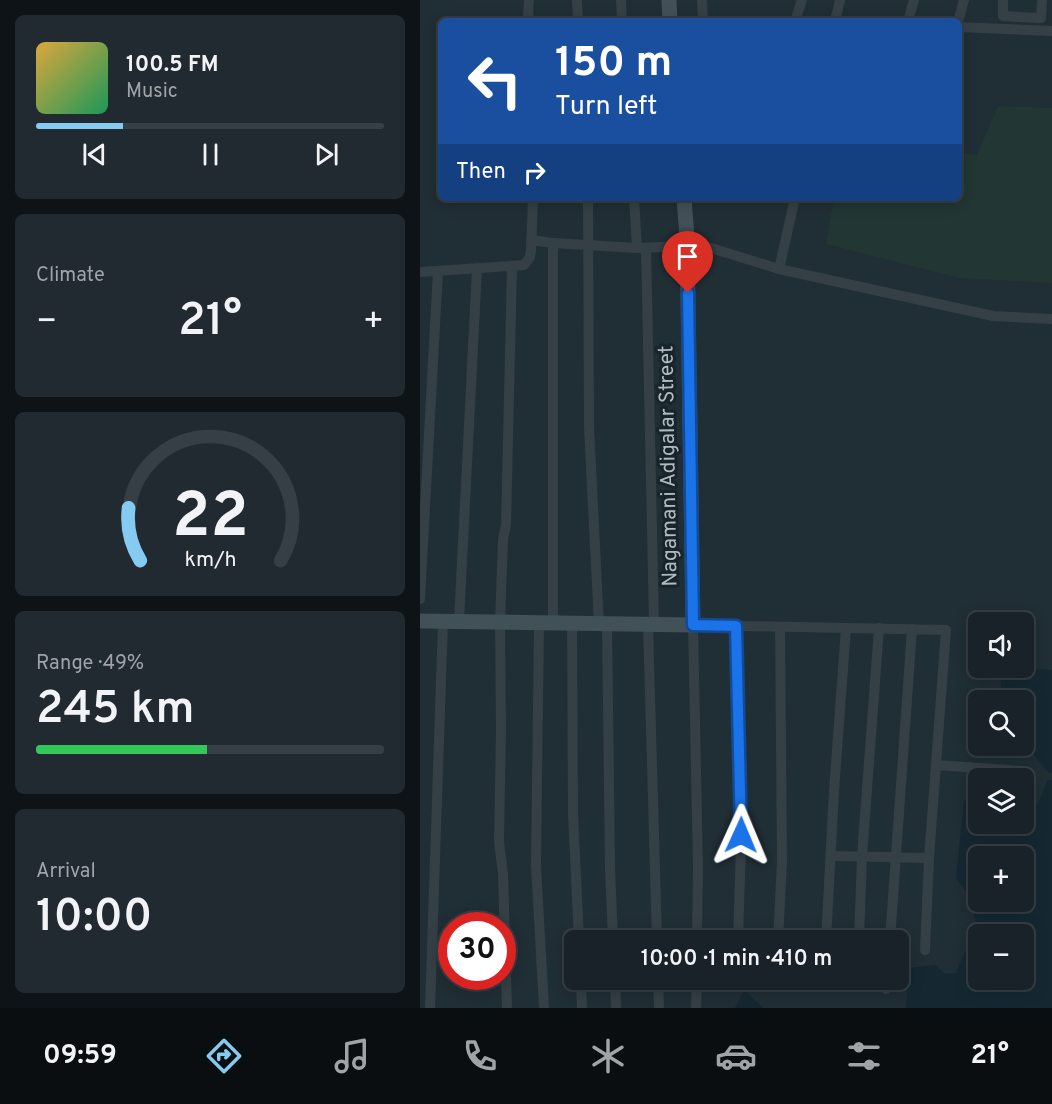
<!DOCTYPE html>
<html lang="en">
<head>
<meta charset="utf-8">
<style>
	:root { --surface:#182228; --page:#212a30; --text:#f1f3f6; --muted:#9fa4a8; --line:#363f45; --accent:#84caf1 }
	body { margin:0; font-family:Overpass,sans-serif; background:var(--page); color:var(--text); height:100vh; display:flex; flex-direction:column; font-size:22px; white-space:nowrap }
	* { box-sizing:border-box; margin:0 }
	p { font-size:20px; color:var(--muted) }
	.icon { flex:none; width:33px; height:33px; fill:none; stroke:currentColor; stroke-width:2; stroke-linecap:round; stroke-linejoin:round }
	.map { position:relative; flex:1; overflow:hidden }
	.details { display:flex; flex-direction:column; gap:15px; padding:15px; background:#0d1316; width:420px }
	.details>* { flex:none }
	.top-card { position:absolute; left:18px; top:18px; width:524px; height:183px; border-radius:9px; box-shadow:0 3px 15px #0003,0 0 0 2px var(--line); background:#1a4fa0; color:#fff; overflow:hidden }
	.controls { position:absolute; left:548px; top:612px; display:grid; gap:12px }
	.controls a { display:grid; place-items:center; width:66px; height:66px; border-radius:9px; background:var(--surface); box-shadow:0 3px 15px #0003,0 0 0 2px var(--line); font-size:30px }
	.speed { position:absolute; left:18px; top:912px; display:flex; gap:12px; font-size:30px; font-weight:700; text-align:center }
	.speed>* { display:grid; place-content:center; width:78px; height:78px; border-radius:50%; background:var(--surface); box-shadow:0 3px 15px #0003,0 0 0 2px var(--line); line-height:1 }
	.speed .limit { border:9px solid #d22; background:#fff; color:#111 }
	.pin { position:absolute; display:grid; place-items:center; width:51px; height:51px; color:#fff; margin:-62px -26px; border-radius:50% 50% 50% 0; rotate:-45deg; box-shadow:0 0 6px #0007 }
	.pin .icon { rotate:45deg }
	.me { position:absolute; width:66px; margin:-33px; rotate:1deg; stroke-linejoin:round; filter:drop-shadow(0 0 4px #0008) }
	.turn { display:flex; align-items:center; gap:21px; height:126px; padding:0 18px; font-size:27px }
	.turn .icon { width:78px; height:78px; stroke-width:2.5 }
	.turn b { display:block; font-size:42px; line-height:51px }
	.then { display:flex; align-items:center; height:57px; padding:0 18px; background:#0003; gap:12px; font-size:22px }
	.big { font-size:45px; font-weight:600; line-height:1.1 }
	.details .widget { flex:1; display:flex; flex-direction:column; justify-content:center; gap:9px; min-width:0; padding:0 21px; border-radius:9px; background:var(--page) }
	.details .dial { align-items:center; gap:0 }
	.dial svg { height:156px; overflow:visible; fill:none; stroke:var(--line); stroke-width:7; stroke-linecap:round; text-anchor:middle }
	.dial text { fill:var(--text); stroke:none }
	.song { display:flex; align-items:center; gap:18px }
	.cover { width:72px; height:72px; border-radius:9px; background:linear-gradient(135deg,hsl(40 70% 55%),hsl(150 70% 35%)) }
	.played { height:6px; border-radius:3px; background:linear-gradient(90deg,var(--accent) 25%,var(--line) 25%) }
	.keys { display:flex; justify-content:space-around; direction:ltr }
	.heat { display:flex; justify-content:space-between; align-items:center; font-size:33px; direction:ltr }
	.charge { height:9px; border-radius:4px; background:linear-gradient(90deg,#34c759 49%,var(--line) 0) }
	.trip { position:absolute; left:144px; top:930px; width:345px; height:60px; border-radius:9px; background:var(--surface); box-shadow:0 3px 15px #0003,0 0 0 2px var(--line); font-weight:600; line-height:60px; text-align:center }
	.tabs { display:flex; height:96px; justify-content:space-around; align-items:center; background:#0a0e10; color:var(--muted) }
	.tabs .icon { width:42px; height:42px }
	.tabs .current { color:var(--accent) }
	.tabs b { font-size:27px; color:var(--text) }
	main { display:flex; flex:1; min-height:0 }
	.map>svg:first-child { display:block }
	.green { fill:#223633 }
	.water { fill:#152831; fill-rule:evenodd }
	.lines { fill:none; stroke-linecap:round; stroke-linejoin:round }
	.street { stroke:#344046; stroke-width:10 }
	.secondary { stroke:#425058; stroke-width:15 }
	.route-casing { stroke:#114b97; stroke-width:15 }
	.route { stroke:#1a73e8; stroke-width:10 }
	.labels { text-anchor:middle; dominant-baseline:central; stroke-width:6; stroke-linejoin:round; paint-order:stroke }
	.street-label { font-size:21px; fill:#aebbc3; stroke:#19242a }
</style>
</head>
<body>
<main>
<section class="details">
<div class="widget">
<div class="song"><i class="cover"></i><div><b>100.5 FM</b><p>Music</p></div></div>
<div class="played"></div>
<div class="keys"><svg class="icon" aria-label="previous" viewBox="0 0 24 24"><path d="M18 5L8 12l10 7zM5 5v14"/></svg><svg class="icon" aria-label="pause" viewBox="0 0 24 24"><path d="M8 5v14M16 5v14"/></svg><svg class="icon" aria-label="next" viewBox="0 0 24 24"><path d="M6 5l10 7-10 7zM19 5v14"/></svg></div>
</div>
<div class="widget"><p>Climate</p>
<div class="heat"><a>−</a><b class="big">21°</b><a>+</a></div>
</div>
<div class="widget dial"><svg viewBox="0 0 100 80">
<path d="M14 69A42 42 0 1 1 86 69"/>
<path d="M14 69A42 42 0 0 1 8 42" stroke="#84caf1"/>
<text x="50" y="56" font-size="32" font-weight="700">22</text>
<text x="50" y="72" font-size="11">km/h</text>
</svg></div>
<div class="widget"><p>Range · 49%</p><b class="big">245 km</b><div class="charge"></div></div>
<div class="widget"><p>Arrival</p><b class="big">10:00</b></div>
</section>
<div class="map">
<svg width="632" height="1008" viewBox="0 0 632 1008">
	<rect width="100%" height="100%" fill="#202e35"/>
	<path class="green" d="M 578,106 L 632,108 L 632,283 L 539,278 L 406,244 L 414,198 L 538,198 L 539,152 L 557,155 Z"/>
	<g class="water">
		<path d="M 580,668 L 632,670 L 632,773 L 629,773 L 603,743 L 603,700 L 582,700 Z"/>
		<path d="M 628,780 L 632,780 L 632,1008 L 486,1008 L 489,968 L 516,965 L 525,974 L 536,973 L 557,924 L 546,891 L 536,878 L 544,800 L 558,803 L 558,824 L 574,824 L 577,828 L 586,824 L 603,824 L 603,813 L 617,805 ZM 558,856 L 603,856 L 603,902 L 558,902 ZM 558,934 L 603,934 L 603,980 L 558,980 Z"/>
		<path d="M 324,990 L 343,1008 L 315,1008 Z"/>
	</g>
	<g class="lines">
		<g class="street">
			<path d="M 109,0 L 108,16 L 112,21"/>
			<path d="M 157,0 L 158,21"/>
			<path d="M 201,0 L 202,21"/>
			<path d="M 282,0 L 283,21"/>
			<path d="M 583,0 L 583,16 L 617,18 L 621,18 L 622,0"/>
			<path d="M 375,21 L 382,0"/>
			<path d="M 415,21 L 420,0"/>
			<path d="M 488,21 L 494,0"/>
			<path d="M 538,22 L 544,0"/>
			<path d="M 538,27 L 632,31"/>
			<path d="M 168,198 L 169,427 L 179,624"/>
			<path d="M 214,198 L 217,248"/>
			<path d="M 111,240 L 133,243 L 217,248 L 267,246 L 291,248 L 359,269 L 573,316 L 632,319"/>
			<path d="M 133,243 L 133,623"/>
			<path d="M 226,248 L 234,624"/>
			<path d="M 359,269 L 375,198"/>
			<path d="M 0,272 L 104,265 L 110,257 L 111,251 L 113,198"/>
			<path d="M 0,599 L 18,271"/>
			<path d="M 39,621 L 57,268"/>
			<path d="M 119,623 L 116,866 L 124,1008"/>
			<path d="M 152,623 L 153,814 L 159,940"/>
			<path d="M 187,624 L 190,868 L 193,940"/>
			<path d="M 228,625 L 237,940"/>
			<path d="M 317,626 L 322,814 L 318,940"/>
			<path d="M 516,765 L 602,771"/>
			<path d="M 411,856 L 509,858"/>
			<path d="M 277,940 L 278,866 L 273,625 L 526,630 L 509,858 L 505,950"/>
			<path d="M 358,940 L 362,861 L 360,627"/>
			<path d="M 406,940 L 414,791 L 426,628"/>
			<path d="M 439,940 L 442,856 L 459,628"/>
			<path d="M 470,940 L 492,629"/>
			<path d="M 161,980 L 162,1008"/>
			<path d="M 195,980 L 196,1008"/>
			<path d="M 238,980 L 239,1008"/>
			<path d="M 466,989 L 467,980"/>
			<path d="M 10,1008 L 23,621"/>
			<path d="M 87,1008 L 83,874 L 79,842 L 81,731 L 80,622 L 83,539 L 86,525 L 92,267"/>
			<path d="M 276,1008 L 277,980"/>
		</g>
		<g class="secondary">
			<path d="M 249,0 L 250,21"/>
			<path d="M 0,621 L 273,625 L 267,237 L 264,198"/>
		</g>
	</g>
	<g class="lines">
		<defs>
			<path id="route" d="M 268,293 L 273,625 L 316,626 L 321,835"/>
		</defs>
		<use href="#route" class="route-casing"/>
		<use href="#route" class="route"/>
	</g>
	<g class="labels">
		<g class="street-label">
			<text transform="translate(249 466) rotate(-91)">Nagamani Adigalar Street</text>
		</g>
	</g>
</svg>
<div class="controls">
<a><svg class="icon" aria-label="sound" viewBox="0 0 24 24"><path d="M4 9h4l5-4v14l-5-4H4zM17 9q2 3 0 6"/></svg></a>
<a><svg class="icon" aria-label="search" viewBox="0 0 24 24"><circle cx="10" cy="10" r="6"/><path d="M15 15l6 6"/></svg></a>
<a><svg class="icon" aria-label="layers" viewBox="0 0 24 24"><path d="M12 4l9 5-9 5-9-5zM3 14l9 5 9-5"/></svg></a>
<a>+</a>
<a>−</a>
</div>
<div class="speed"><div class="limit">30</div></div>
<div class="pin" style="left:268px;top:293px;background:#d93025"><svg class="icon" aria-label="arrive" viewBox="0 0 24 24"><path d="M6 21V4h12l-3 4 3 4H6"/></svg></div>
<svg class="me" style="left:321px;top:835px" viewBox="-20 -20 40 40"><path d="M0-17L14 15 0 8-14 15z" fill="#1a73e8" stroke="#fff" stroke-width="4"/></svg>
<div class="trip">10:00 · 1 min · 410 m</div>
<div class="top-card">
<div class="turn"><svg class="icon" aria-label="left" viewBox="0 0 24 24"><path d="M17 20v-9H6M10 6l-5 5 5 5"/></svg><div><b>150 m</b>Turn left</div></div>
<div class="then">Then<svg class="icon" aria-label="right" viewBox="0 0 24 24"><path d="M7 20v-9h11M14 6l5 5-5 5"/></svg></div>
</div>
</div>
</main>
<nav class="tabs">
<b>09:59</b>
<svg class="icon current" aria-label="directions" viewBox="0 0 24 24"><path d="M12 3l9 9-9 9-9-9zM9 14v-3h6M13 9l2 2-2 2"/></svg>
<svg class="icon" aria-label="music" viewBox="0 0 24 24"><path d="M9 18V5l10-2v13"/><circle cx="6" cy="18" r="3"/><circle cx="16" cy="16" r="3"/></svg>
<svg class="icon" aria-label="phone" viewBox="0 0 24 24"><path d="M5 4h4l2 5-3 2q2 4 5 5l2-3 5 2v4C11 20 4 13 5 4z"/></svg>
<svg class="icon" aria-label="climate" viewBox="0 0 24 24"><path d="M12 3v18M4 7l16 10M4 17L20 7"/></svg>
<svg class="icon" aria-label="car" viewBox="0 0 24 24"><path d="M5 17H2v-5l4-1 3-4h7l3 4 3 1v5h-3M9 17h6M6 11h13"/><circle cx="7" cy="17" r="2"/><circle cx="17" cy="17" r="2"/></svg>
<svg class="icon" aria-label="filters" viewBox="0 0 24 24"><path d="M4 7h16M4 17h16"/><circle cx="9" cy="7" r="2"/><circle cx="15" cy="17" r="2"/></svg>
<b>21°</b>
</nav>
</body>
</html>
